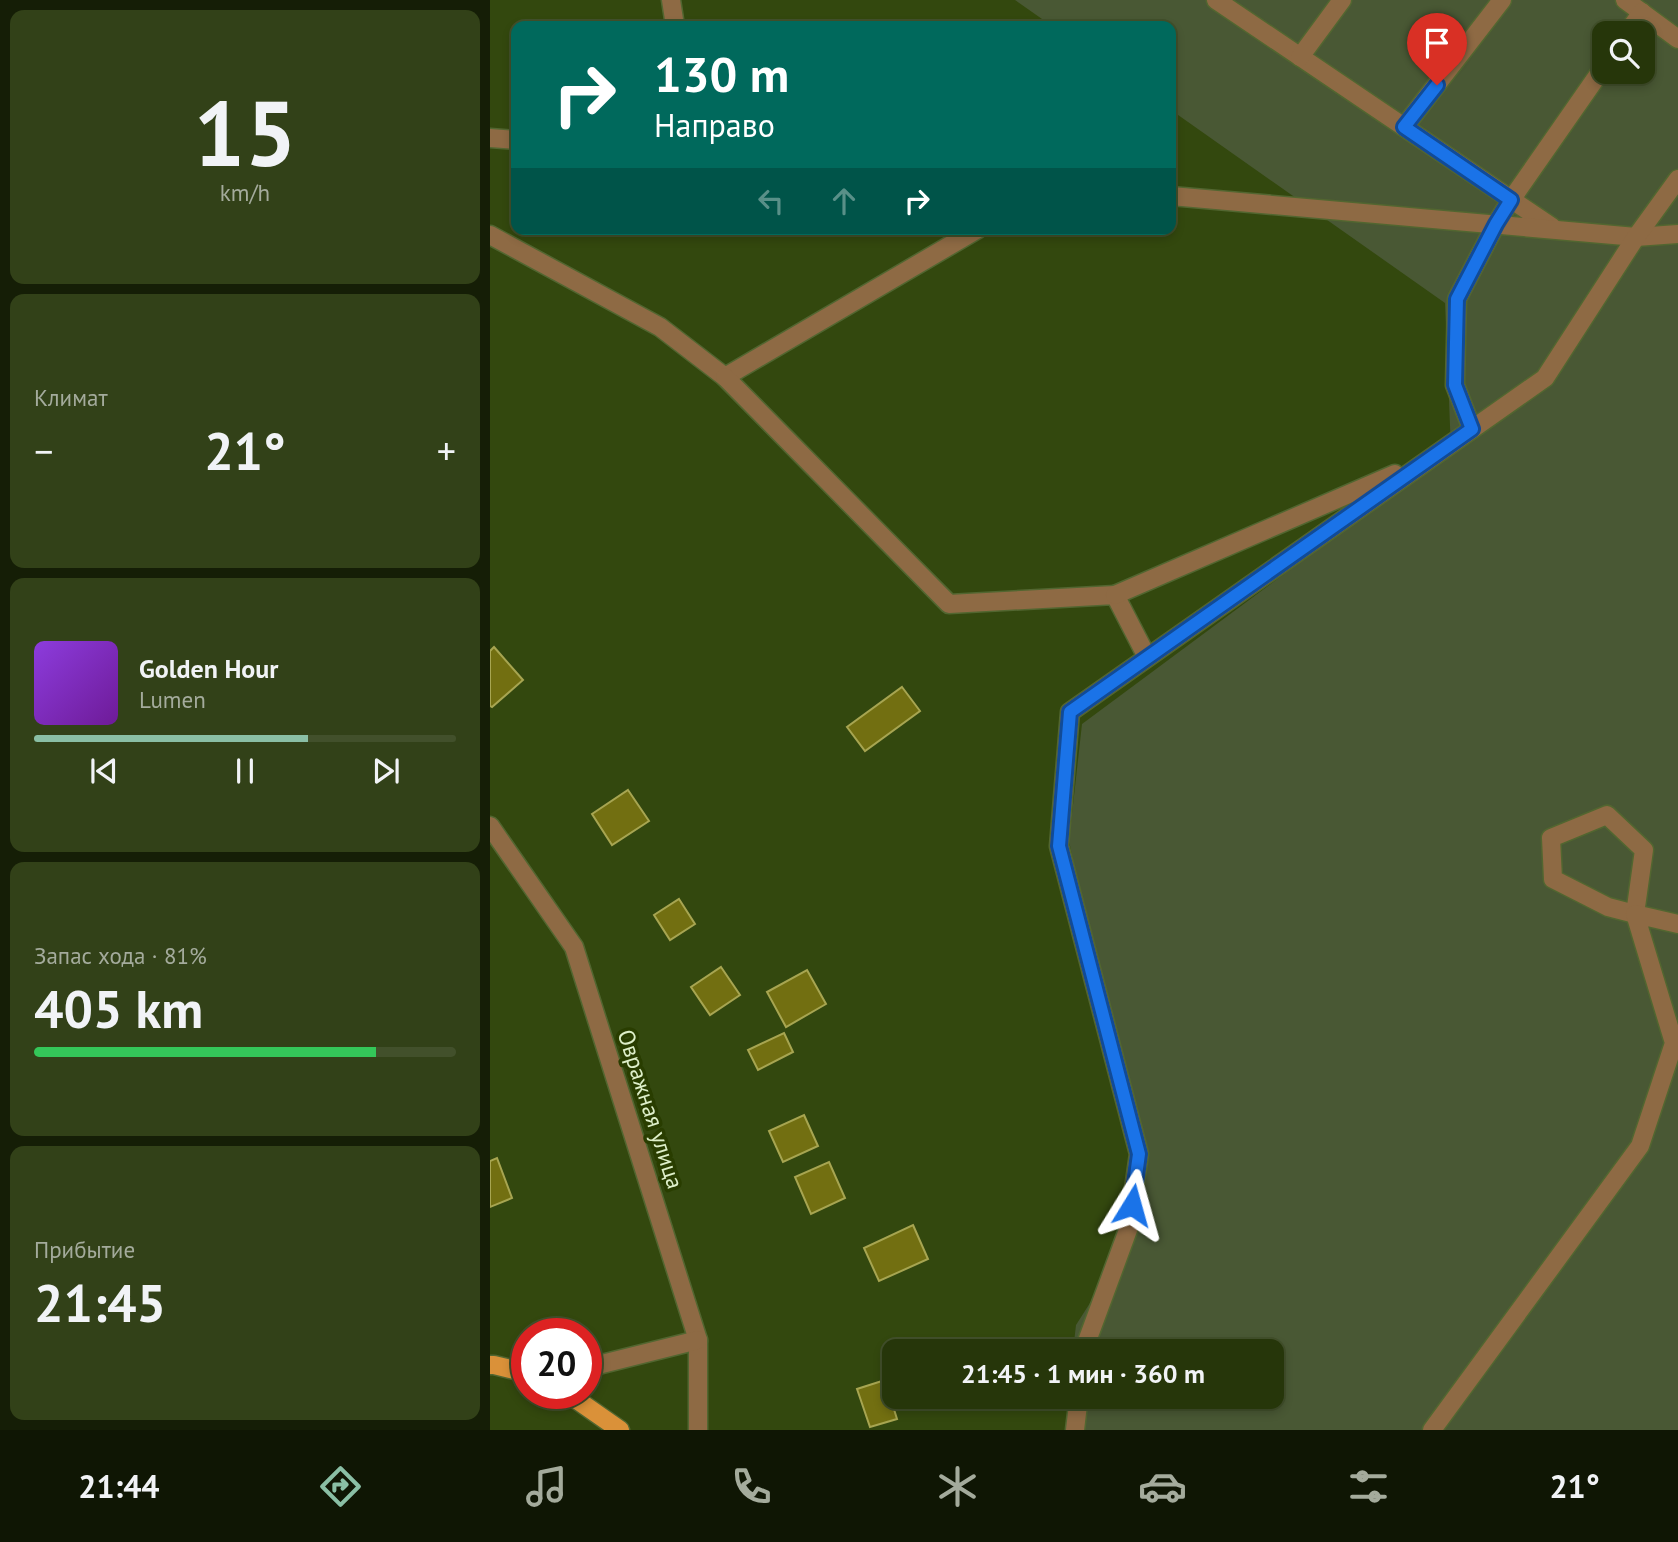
<!DOCTYPE html>
<html lang="ru">
<head>
<meta charset="utf-8">
<style>
	:root { --surface:#26360a; --page:#324118; --text:#f1f3f6; --muted:#a4ab9c; --line:#42502b; --accent:#8abfa5 }
	body { margin:0; font-family:"PT Sans",sans-serif; background:var(--page); color:var(--text); height:100vh; display:flex; flex-direction:column; font-size:26px; white-space:nowrap }
	* { box-sizing:border-box; margin:0 }
	p { font-size:23px; color:var(--muted) }
	.icon { flex:none; width:38px; height:38px; fill:none; stroke:currentColor; stroke-width:2; stroke-linecap:round; stroke-linejoin:round }
	.map { position:relative; flex:1; overflow:hidden }
	.sheet { display:flex; flex-direction:column; gap:10px; padding:10px; background:#151e06; width:490px }
	.sheet>* { flex:none }
	.top-card { position:absolute; left:21px; top:21px; width:665px; height:214px; border-radius:14px; box-shadow:0 4px 10px #0003,0 0 0 2px var(--line); background:#00695c; color:#fff; overflow:hidden }
	.fabs { position:absolute; left:1102px; top:21px; display:grid; gap:14px }
	.fabs a { display:grid; place-items:center; width:63px; height:63px; border-radius:14px; background:var(--surface); box-shadow:0 4px 10px #0003,0 0 0 2px var(--line); font-size:35px }
	.speed { position:absolute; left:21px; top:1318px; display:flex; gap:14px; font-size:35px; font-weight:700; text-align:center }
	.speed>* { display:grid; place-content:center; width:91px; height:91px; border-radius:50%; background:var(--surface); box-shadow:0 4px 10px #0003,0 0 0 2px var(--line); line-height:1 }
	.speed .limit { border:10px solid #d22; background:#fff; color:#111 }
	.pin { position:absolute; display:grid; place-items:center; width:60px; height:60px; color:#fff; margin:-72px -30px; border-radius:50% 50% 50% 0; rotate:-45deg; box-shadow:0 0 7px #0007 }
	.pin .icon { rotate:45deg }
	.me { position:absolute; width:77px; margin:-38px; rotate:8deg; stroke-linejoin:round; filter:drop-shadow(0 0 5px #0008) }
	.turn { display:flex; align-items:center; gap:24px; height:147px; padding:0 28px; font-size:32px }
	.turn .icon { width:91px; height:91px; stroke-width:2.5 }
	.turn b { display:block; font-size:49px; line-height:60px }
	.lanes { display:flex; align-items:center; height:66px; padding:0 28px; background:#0003; justify-content:center; gap:35px; direction:ltr }
	.lanes .off { opacity:.35 }
	.big { font-size:52px; font-weight:800; line-height:1.1 }
	.sheet .tile { flex:1; display:flex; flex-direction:column; justify-content:center; gap:10px; min-width:0; padding:0 24px; border-radius:14px; background:var(--page) }
	.sheet .dial { align-items:center; gap:0 }
	.dial b { font-size:91px; line-height:1 }
	.song { display:flex; align-items:center; gap:21px }
	.cover { width:84px; height:84px; border-radius:10px; background:linear-gradient(135deg,hsl(270 70% 55%),hsl(280 70% 35%)) }
	.played { height:7px; border-radius:4px; background:linear-gradient(90deg,var(--accent) 65%,var(--line) 65%) }
	.keys { display:flex; justify-content:space-around; direction:ltr }
	.heat { display:flex; justify-content:space-between; align-items:center; font-size:38px; direction:ltr }
	.charge { height:10px; border-radius:5px; background:linear-gradient(90deg,#34c759 81%,var(--line) 0) }
	.trip { position:absolute; left:392px; top:1339px; width:402px; height:70px; border-radius:14px; background:var(--surface); box-shadow:0 4px 10px #0003,0 0 0 2px var(--line); font-weight:800; line-height:70px; text-align:center }
	.tab-bar { display:flex; height:112px; justify-content:space-around; align-items:center; background:#0f1604; color:var(--muted) }
	.tab-bar .icon { width:49px; height:49px }
	.tab-bar .on { color:var(--accent) }
	.tab-bar b { font-size:32px; color:var(--text) }
	main { display:flex; flex:1; min-height:0 }
	.map>svg:first-child { display:block }
	.green { fill:#495834; fill-rule:evenodd }
	.building { fill:#726f11; stroke:#a7a551; stroke-width:2 }
	.lines { fill:none; stroke-linecap:round; stroke-linejoin:round }
	.minor-casing { stroke:#526630; stroke-width:21 }
	.major-casing { stroke:#526630; stroke-width:21 }
	.minor { stroke:#8e6a44; stroke-width:18 }
	.major { stroke:#da9139; stroke-width:18 }
	.route-casing { stroke:#114b97; stroke-width:18 }
	.route { stroke:#1a73e8; stroke-width:12 }
	.labels { text-anchor:middle; dominant-baseline:central; stroke-width:7; stroke-linejoin:round; paint-order:stroke }
	.street-label { font-size:23px; fill:#deefc9; stroke:#293d00 }
</style>
</head>
<body>
<main>
<section class="sheet">
<div class="tile dial"><b>15</b><p>km/h</p></div>
<div class="tile"><p>Климат</p>
<div class="heat"><a>−</a><b class="big">21°</b><a>+</a></div>
</div>
<div class="tile">
<div class="song"><i class="cover"></i><div><b>Golden Hour</b><p>Lumen</p></div></div>
<div class="played"></div>
<div class="keys"><svg class="icon" aria-label="previous" viewBox="0 0 24 24"><path d="M18 5L8 12l10 7zM5 5v14"/></svg><svg class="icon" aria-label="pause" viewBox="0 0 24 24"><path d="M8 5v14M16 5v14"/></svg><svg class="icon" aria-label="next" viewBox="0 0 24 24"><path d="M6 5l10 7-10 7zM19 5v14"/></svg></div>
</div>
<div class="tile"><p>Запас хода · 81%</p><b class="big">405 km</b><div class="charge"></div></div>
<div class="tile"><p>Прибытие</p><b class="big">21:45</b></div>
</section>
<div class="map">
<svg width="1188" height="1430" viewBox="0 0 1188 1430">
	<rect width="100%" height="100%" fill="#33480e"/>
	<path class="green" d="M 525,0 L 1188,0 L 1188,1430 L 576,1430 L 579,1397 L 782,1396 L 782,1351 L 583,1351 L 586,1325 L 656,1215 L 579,841 L 592,724 L 961,450 L 955,303 L 681,110 L 681,26 L 562,26 ZM 1115,33 L 1153,33 L 1153,72 L 1115,72 Z"/>
	<g class="building">
		<path d="M 4,647 L 33,680 L 2,707 L 0,706 L 0,651 Z"/>
		<path d="M 412,687 L 430,711 L 375,751 L 357,727 Z"/>
		<path d="M 138,790 L 159,821 L 122,845 L 102,814 Z"/>
		<path d="M 189,899 L 205,924 L 180,940 L 164,915 Z"/>
		<path d="M 231,967 L 250,995 L 220,1015 L 201,987 Z"/>
		<path d="M 317,970 L 336,1004 L 296,1027 L 277,992 Z"/>
		<path d="M 294,1033 L 303,1052 L 268,1070 L 258,1050 Z"/>
		<path d="M 314,1115 L 328,1146 L 293,1162 L 279,1131 Z"/>
		<path d="M 7,1158 L 22,1198 L 0,1207 L 0,1161 Z"/>
		<path d="M 339,1162 L 355,1198 L 321,1214 L 305,1177 Z"/>
		<path d="M 423,1225 L 438,1259 L 389,1281 L 374,1248 Z"/>
		<path d="M 395,1380 L 407,1419 L 380,1427 L 367,1389 Z"/>
	</g>
	<g class="lines">
		<defs>
			<g id="minor">
				<path d="M 181,0 L 185,26"/>
				<path d="M 726,0 L 1062,227"/>
				<path d="M 1135,0 L 1188,39"/>
				<path d="M 1137,33 L 1152,12"/>
				<path d="M 810,57 L 852,0"/>
				<path d="M 914,127 L 1012,0"/>
				<path d="M 0,138 L 26,140"/>
				<path d="M 681,196 L 1146,237 L 1188,234"/>
				<path d="M 0,235 L 170,327 L 235,377 L 488,229"/>
				<path d="M 235,377 L 459,604 L 625,595 L 657,657"/>
				<path d="M 982,429 L 965,385 L 967,299 L 1006,224 L 1021,200 L 1115,65"/>
				<path d="M 625,595 L 905,474"/>
				<path d="M 1117,815 L 1154,850 L 1145,914 L 1118,907 L 1063,879 L 1061,838 Z"/>
				<path d="M 0,826 L 84,947 L 208,1340 L 208,1430"/>
				<path d="M 595,1351 L 596,1344 L 638,1230 L 649,1154 L 569,846 L 580,712 L 1055,378 L 1146,237 L 1188,179"/>
				<path d="M 96,1368 L 208,1340"/>
				<path d="M 585,1430 L 589,1396"/>
				<path d="M 942,1430 L 1150,1146 L 1184,1043 L 1145,914 L 1188,924"/>
			</g>
			<g id="major">
				<path d="M 0,1365 L 4,1365 L 37,1373"/>
				<path d="M 77,1393 L 130,1430"/>
			</g>
		</defs>
		<use href="#minor" class="minor-casing"/>
		<use href="#major" class="major-casing"/>
		<use href="#minor" class="minor"/>
		<use href="#major" class="major"/>
	</g>
	<g class="lines">
		<defs>
			<path id="route" d="M 642,1205 L 649,1154 L 569,846 L 580,712 L 982,429 L 965,385 L 967,299 L 1006,224 L 1021,200 L 914,127 L 947,85"/>
		</defs>
		<use href="#route" class="route-casing"/>
		<use href="#route" class="route"/>
	</g>
	<g class="labels">
		<g class="street-label">
			<text transform="translate(161 1109) rotate(72)">Овражная улица</text>
		</g>
	</g>
</svg>
<div class="fabs">
<a><svg class="icon" aria-label="search" viewBox="0 0 24 24"><circle cx="10" cy="10" r="6"/><path d="M15 15l6 6"/></svg></a>
</div>
<div class="speed"><div class="limit">20</div></div>
<div class="pin" style="left:947px;top:85px;background:#d93025"><svg class="icon" aria-label="arrive" viewBox="0 0 24 24"><path d="M6 21V4h12l-3 4 3 4H6"/></svg></div>
<svg class="me" style="left:642px;top:1205px" viewBox="-20 -20 40 40"><path d="M0-17L14 15 0 8-14 15z" fill="#1a73e8" stroke="#fff" stroke-width="4"/></svg>
<div class="trip">21:45 · 1 мин · 360 m</div>
<div class="top-card">
<div class="turn"><svg class="icon" aria-label="right" viewBox="0 0 24 24"><path d="M7 20v-9h11M14 6l5 5-5 5"/></svg><div><b>130 m</b>Направо</div></div>
<div class="lanes"><svg class="icon off" aria-label="left" viewBox="0 0 24 24"><path d="M17 20v-9H6M10 6l-5 5 5 5"/></svg><svg class="icon off" aria-label="ahead" viewBox="0 0 24 24"><path d="M12 20V5M6 11l6-6 6 6"/></svg><svg class="icon" aria-label="right" viewBox="0 0 24 24"><path d="M7 20v-9h11M14 6l5 5-5 5"/></svg></div>
</div>
</div>
</main>
<nav class="tab-bar">
<b>21:44</b>
<svg class="icon on" aria-label="directions" viewBox="0 0 24 24"><path d="M12 3l9 9-9 9-9-9zM9 14v-3h6M13 9l2 2-2 2"/></svg>
<svg class="icon" aria-label="music" viewBox="0 0 24 24"><path d="M9 18V5l10-2v13"/><circle cx="6" cy="18" r="3"/><circle cx="16" cy="16" r="3"/></svg>
<svg class="icon" aria-label="phone" viewBox="0 0 24 24"><path d="M5 4h4l2 5-3 2q2 4 5 5l2-3 5 2v4C11 20 4 13 5 4z"/></svg>
<svg class="icon" aria-label="climate" viewBox="0 0 24 24"><path d="M12 3v18M4 7l16 10M4 17L20 7"/></svg>
<svg class="icon" aria-label="car" viewBox="0 0 24 24"><path d="M5 17H2v-5l4-1 3-4h7l3 4 3 1v5h-3M9 17h6M6 11h13"/><circle cx="7" cy="17" r="2"/><circle cx="17" cy="17" r="2"/></svg>
<svg class="icon" aria-label="filters" viewBox="0 0 24 24"><path d="M4 7h16M4 17h16"/><circle cx="9" cy="7" r="2"/><circle cx="15" cy="17" r="2"/></svg>
<b>21°</b>
</nav>
</body>
</html>
